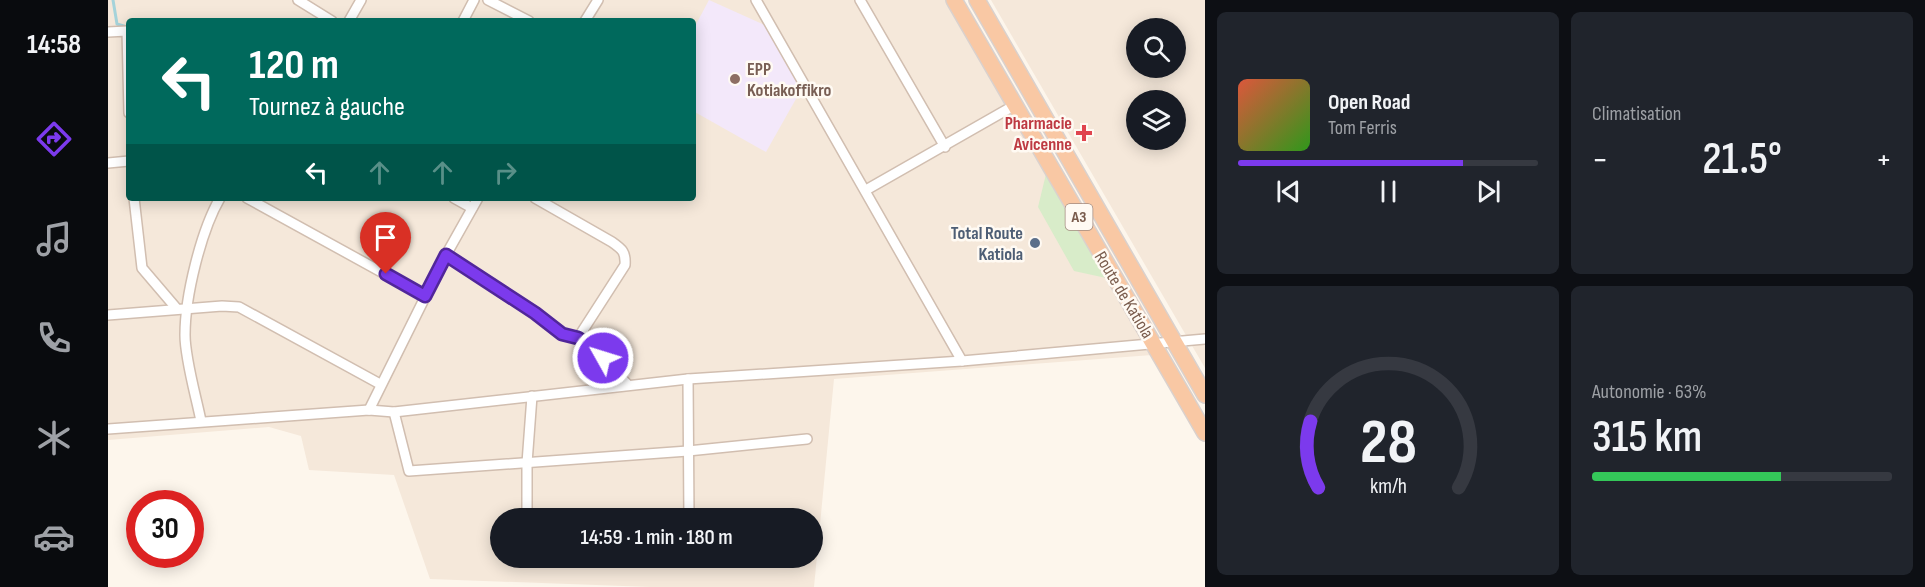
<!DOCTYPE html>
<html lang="fr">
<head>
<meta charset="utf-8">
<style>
	:root { --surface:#171b24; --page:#20242c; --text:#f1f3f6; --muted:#9ea1a6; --line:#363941; --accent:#7c3aed }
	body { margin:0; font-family:"Sofia Sans Condensed",sans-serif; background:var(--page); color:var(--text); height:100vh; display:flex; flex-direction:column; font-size:22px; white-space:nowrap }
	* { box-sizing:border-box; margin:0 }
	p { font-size:20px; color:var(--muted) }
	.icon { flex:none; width:33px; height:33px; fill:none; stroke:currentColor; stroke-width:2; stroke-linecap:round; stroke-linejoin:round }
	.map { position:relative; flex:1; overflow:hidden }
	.sheet { display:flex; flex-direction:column; gap:12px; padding:12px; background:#0d0f14; width:720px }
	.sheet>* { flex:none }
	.top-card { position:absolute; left:18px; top:18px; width:570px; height:183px; border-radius:6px; box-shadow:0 3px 15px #0003; background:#00695c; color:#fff; overflow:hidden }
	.controls { position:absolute; left:1018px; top:18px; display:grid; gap:12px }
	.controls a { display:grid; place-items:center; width:60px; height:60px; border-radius:50%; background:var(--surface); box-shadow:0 3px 15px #0003; font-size:30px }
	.speed { position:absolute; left:18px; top:490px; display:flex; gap:12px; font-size:30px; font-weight:700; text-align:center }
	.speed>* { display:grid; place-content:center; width:78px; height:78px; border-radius:50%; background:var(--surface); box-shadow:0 3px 15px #0003; line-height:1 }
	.speed .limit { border:9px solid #d22; background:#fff; color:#111 }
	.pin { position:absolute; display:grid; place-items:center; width:51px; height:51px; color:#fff; margin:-62px -26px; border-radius:50% 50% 50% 0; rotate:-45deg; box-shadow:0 0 6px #0007 }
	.pin .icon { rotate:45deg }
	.me { position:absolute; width:66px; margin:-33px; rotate:309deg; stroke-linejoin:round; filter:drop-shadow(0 0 4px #0008) }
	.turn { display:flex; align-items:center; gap:21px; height:126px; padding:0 24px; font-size:27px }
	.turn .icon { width:78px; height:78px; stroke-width:2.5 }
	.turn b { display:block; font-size:42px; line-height:51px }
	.lanes { display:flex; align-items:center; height:57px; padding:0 24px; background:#0003; justify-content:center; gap:30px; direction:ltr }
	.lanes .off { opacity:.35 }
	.big { font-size:45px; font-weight:600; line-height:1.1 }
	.sheet .tile { flex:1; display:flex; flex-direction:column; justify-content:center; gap:9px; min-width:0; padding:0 21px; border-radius:9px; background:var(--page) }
	.sheet .dial { align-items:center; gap:0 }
	.dial svg { height:156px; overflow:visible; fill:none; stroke:var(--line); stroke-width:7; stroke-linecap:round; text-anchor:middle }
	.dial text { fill:var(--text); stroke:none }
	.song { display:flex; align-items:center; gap:18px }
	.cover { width:72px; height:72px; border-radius:9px; background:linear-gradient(135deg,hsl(10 70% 55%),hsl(110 70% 35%)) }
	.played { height:6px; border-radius:3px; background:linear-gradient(90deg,var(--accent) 75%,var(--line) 75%) }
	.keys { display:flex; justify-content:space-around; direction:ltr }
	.heat { display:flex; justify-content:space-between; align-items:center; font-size:33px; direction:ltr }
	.charge { height:9px; border-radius:4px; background:linear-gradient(90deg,#34c759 63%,var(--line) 0) }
	.sheet .tiles { flex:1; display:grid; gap:12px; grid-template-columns:repeat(2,1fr) }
	.trip { position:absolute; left:382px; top:508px; width:333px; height:60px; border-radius:30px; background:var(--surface); box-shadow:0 3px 15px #0003; font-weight:600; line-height:60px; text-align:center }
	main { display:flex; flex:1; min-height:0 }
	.dock { display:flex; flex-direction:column; width:108px; justify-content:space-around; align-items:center; background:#090b0e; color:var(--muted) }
	.dock .icon { width:42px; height:42px }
	.dock .on { color:var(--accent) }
	.dock b { font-size:27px; color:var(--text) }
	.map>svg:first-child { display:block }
	.residential { fill:#f5e8da; fill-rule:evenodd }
	.education { fill:#f3e8fa }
	.green { fill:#d8ecc9 }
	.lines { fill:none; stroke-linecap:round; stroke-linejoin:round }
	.stream { stroke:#a5d3da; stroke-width:3 }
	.minor-casing { stroke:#d1beb0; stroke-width:12 }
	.trunk-casing { stroke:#dad1cd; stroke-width:18 }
	.minor { stroke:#fff; stroke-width:9 }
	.trunk { stroke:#f9c8a4; stroke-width:15 }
	.route-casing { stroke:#51269a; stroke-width:15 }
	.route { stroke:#7c3aed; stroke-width:10 }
	.education-dot { fill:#8d6e63; stroke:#fffaf3; stroke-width:2 }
	.health-dot { fill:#e0444e; stroke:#fffaf3; stroke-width:2 }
	.service-dot { fill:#5c6f8a; stroke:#fffaf3; stroke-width:2 }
	.labels { text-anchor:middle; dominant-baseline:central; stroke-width:5; stroke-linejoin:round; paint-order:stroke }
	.shield { fill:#fffaf3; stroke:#a28b7f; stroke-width:1.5 }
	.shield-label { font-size:16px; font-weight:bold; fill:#7a5c4d }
	.education-label { font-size:18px; font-weight:bold; fill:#785e54; stroke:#fffaf3; text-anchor:start }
	.health-label { font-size:18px; font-weight:bold; fill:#be3a42; stroke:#fffaf3; text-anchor:end }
	.service-label { font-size:18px; font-weight:bold; fill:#4e5e75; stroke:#fffaf3; text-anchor:end }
	.street-label { font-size:18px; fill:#7a5c4d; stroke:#fffaf3 }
</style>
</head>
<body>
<main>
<nav class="dock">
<b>14:58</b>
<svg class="icon on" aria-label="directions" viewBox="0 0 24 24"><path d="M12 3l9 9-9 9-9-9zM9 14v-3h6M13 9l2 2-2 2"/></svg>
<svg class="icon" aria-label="music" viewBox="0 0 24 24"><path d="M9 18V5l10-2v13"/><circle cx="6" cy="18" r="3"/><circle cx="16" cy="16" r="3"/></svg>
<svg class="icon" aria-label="phone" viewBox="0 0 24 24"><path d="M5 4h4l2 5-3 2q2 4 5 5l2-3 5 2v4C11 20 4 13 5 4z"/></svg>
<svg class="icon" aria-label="climate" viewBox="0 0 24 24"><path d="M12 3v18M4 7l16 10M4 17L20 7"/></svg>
<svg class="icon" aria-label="car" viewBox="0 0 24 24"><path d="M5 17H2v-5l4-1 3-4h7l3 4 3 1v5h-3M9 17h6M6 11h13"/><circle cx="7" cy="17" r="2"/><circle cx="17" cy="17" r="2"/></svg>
</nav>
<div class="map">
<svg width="1097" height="587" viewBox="0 0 1097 587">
	<rect width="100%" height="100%" fill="#fdf6ec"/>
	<g class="residential">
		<path d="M 0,0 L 837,0 L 1044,355 L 726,379 L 706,587 L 542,587 L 322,579 L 286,475 L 201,470 L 193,436 L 161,427 L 0,440 ZM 21,21 L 585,21 L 585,198 L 21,198 ZM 393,519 L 705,519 L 705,558 L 393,558 Z"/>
		<path d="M 883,0 L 1097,0 L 1097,368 ZM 1029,28 L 1068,28 L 1068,68 L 1029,68 ZM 1029,100 L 1068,100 L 1068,140 L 1029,140 Z"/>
	</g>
	<path class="education" d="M 601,0 L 661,27 L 693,90 L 658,152 L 585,111 L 585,30 Z"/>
	<path class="green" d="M 938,174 L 998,278 L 966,271 L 930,207 Z"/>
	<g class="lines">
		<path class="stream" d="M 5,0 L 9,24 L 19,27"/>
		<defs>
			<g id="minor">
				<path d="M 190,0 L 224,21"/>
				<path d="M 380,0 L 421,21"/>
				<path d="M 648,0 L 854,361"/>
				<path d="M 752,0 L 837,147"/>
				<path d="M 241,21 L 253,0"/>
				<path d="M 355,21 L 366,0"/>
				<path d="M 477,21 L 490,0"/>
				<path d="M 0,32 L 19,31 L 21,113"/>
				<path d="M 0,163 L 21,161"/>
				<path d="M 758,190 L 907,105"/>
				<path d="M 26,198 L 34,268 L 69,309"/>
				<path d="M 139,198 L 317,296"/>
				<path d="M 346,198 L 364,208"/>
				<path d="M 427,198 L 504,242 C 514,249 518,252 517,265 L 470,338"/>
				<path d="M 338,255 L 427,313 L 455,334 L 470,338 L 481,345 L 520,385"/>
				<path d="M 0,315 L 114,306 L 131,307 L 272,384"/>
				<path d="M 580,379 L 581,519"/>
				<path d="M 261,410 L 338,255 L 370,198"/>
				<path d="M 286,412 L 301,471 L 580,451 L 699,439"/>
				<path d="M 93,421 C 88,396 77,359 77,335 C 77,296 93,231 112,198"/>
				<path d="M 0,429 L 261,410 L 286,412 L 580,379 L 854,361 L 1097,339"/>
				<path d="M 419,519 L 419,463 L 424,396"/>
			</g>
			<g id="trunk">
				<path d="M 846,0 L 1097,433"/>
				<path d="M 869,0 L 1097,395"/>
			</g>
		</defs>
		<use href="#minor" class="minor-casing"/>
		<use href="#trunk" class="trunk-casing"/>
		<use href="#minor" class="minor"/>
		<use href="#trunk" class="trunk"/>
	</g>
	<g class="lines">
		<defs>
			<path id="route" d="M 278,274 L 317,296 L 338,255 L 427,313 L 454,334 L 470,338 L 481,345 L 495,358"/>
		</defs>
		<use href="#route" class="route-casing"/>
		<use href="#route" class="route"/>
	</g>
	<circle class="education-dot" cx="627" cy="79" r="6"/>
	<path class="health-dot" d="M973 124h6v6h6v6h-6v6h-6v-6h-6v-6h6z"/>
	<circle class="service-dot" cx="927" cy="243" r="6"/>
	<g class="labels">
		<rect class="shield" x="957.5" y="204" width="27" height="26" rx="4.5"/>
		<g class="shield-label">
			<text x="971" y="217">A3</text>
		</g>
		<g class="education-label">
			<text x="639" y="69">EPP<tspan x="639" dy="21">Kotiakoffikro</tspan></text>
		</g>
		<g class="health-label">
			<text x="964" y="123">Pharmacie<tspan x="964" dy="21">Avicenne</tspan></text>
		</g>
		<g class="service-label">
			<text x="915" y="233">Total Route<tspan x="915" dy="21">Katiola</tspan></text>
		</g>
		<g class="street-label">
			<text transform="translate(1016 295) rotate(59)">Route de Katiola</text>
		</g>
	</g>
</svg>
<div class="controls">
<a><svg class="icon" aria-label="search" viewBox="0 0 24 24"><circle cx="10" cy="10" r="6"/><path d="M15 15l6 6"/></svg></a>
<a><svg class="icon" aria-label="layers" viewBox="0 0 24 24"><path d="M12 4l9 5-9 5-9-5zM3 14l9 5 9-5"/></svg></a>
</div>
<div class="speed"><div class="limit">30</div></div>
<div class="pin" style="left:278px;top:274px;background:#d93025"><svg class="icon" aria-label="arrive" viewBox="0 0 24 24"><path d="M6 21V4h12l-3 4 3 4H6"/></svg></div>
<svg class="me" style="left:495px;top:358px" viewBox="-20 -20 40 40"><circle r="17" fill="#7c3aed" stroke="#fff" stroke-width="3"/><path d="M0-11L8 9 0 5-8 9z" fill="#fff"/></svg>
<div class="trip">14:59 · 1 min · 180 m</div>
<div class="top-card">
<div class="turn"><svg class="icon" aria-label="left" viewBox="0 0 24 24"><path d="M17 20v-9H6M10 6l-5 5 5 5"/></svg><div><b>120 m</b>Tournez à gauche</div></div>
<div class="lanes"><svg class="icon" aria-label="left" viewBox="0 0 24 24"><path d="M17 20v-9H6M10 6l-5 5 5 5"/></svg><svg class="icon off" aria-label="ahead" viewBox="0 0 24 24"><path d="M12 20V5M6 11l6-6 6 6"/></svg><svg class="icon off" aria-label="ahead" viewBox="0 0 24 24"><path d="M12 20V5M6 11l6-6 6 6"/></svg><svg class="icon off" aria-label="right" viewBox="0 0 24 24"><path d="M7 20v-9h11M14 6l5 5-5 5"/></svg></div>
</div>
</div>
<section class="sheet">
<div class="tiles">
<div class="tile">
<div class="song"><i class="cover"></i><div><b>Open Road</b><p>Tom Ferris</p></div></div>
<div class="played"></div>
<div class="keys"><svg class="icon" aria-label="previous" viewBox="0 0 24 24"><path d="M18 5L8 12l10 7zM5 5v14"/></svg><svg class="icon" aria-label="pause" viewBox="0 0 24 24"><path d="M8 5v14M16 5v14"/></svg><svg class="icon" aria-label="next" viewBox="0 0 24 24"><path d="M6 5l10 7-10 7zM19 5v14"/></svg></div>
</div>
<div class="tile"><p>Climatisation</p>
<div class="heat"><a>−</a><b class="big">21.5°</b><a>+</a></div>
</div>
<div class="tile dial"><svg viewBox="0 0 100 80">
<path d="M14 69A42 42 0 1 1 86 69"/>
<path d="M14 69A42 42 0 0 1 10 35" stroke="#7c3aed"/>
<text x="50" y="56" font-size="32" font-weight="700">28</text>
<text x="50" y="72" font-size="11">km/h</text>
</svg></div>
<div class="tile"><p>Autonomie · 63%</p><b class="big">315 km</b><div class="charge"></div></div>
</div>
</section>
</main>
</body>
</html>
